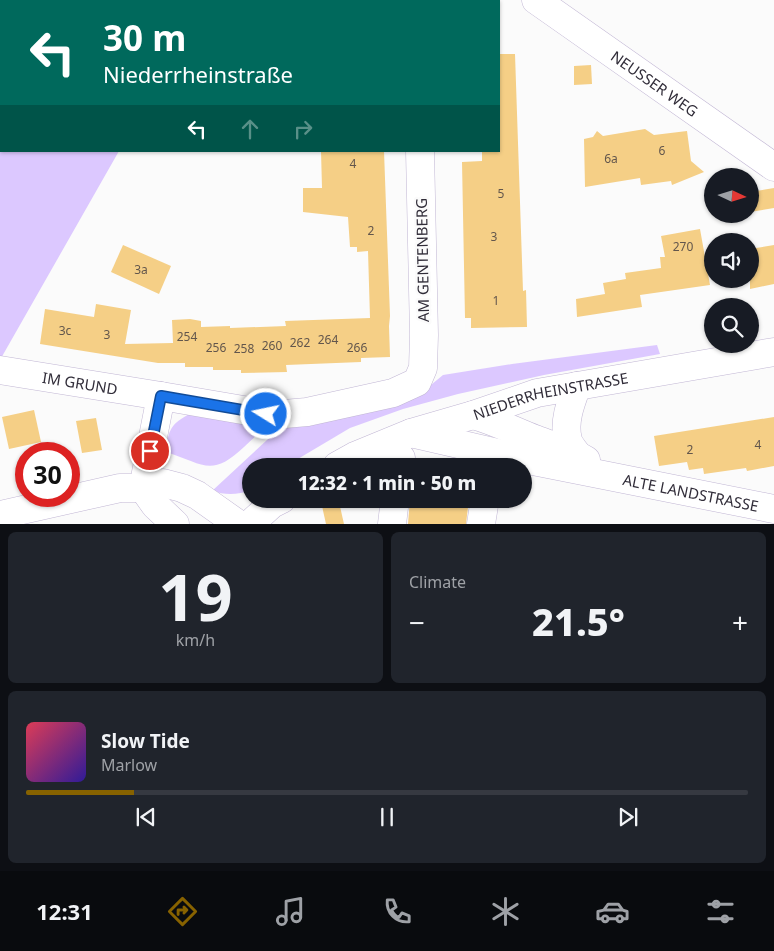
<!DOCTYPE html>
<html lang="en">
<head>
<meta charset="utf-8">
<style>
	:root { --surface:#171b24; --page:#20242c; --text:#f1f3f6; --muted:#9ea1a6; --line:#363941; --accent:#876200 }
	body { margin:0; font-family:"Noto Sans",sans-serif; background:var(--page); color:var(--text); height:100vh; display:flex; flex-direction:column; font-size:19px; white-space:nowrap }
	* { box-sizing:border-box; margin:0 }
	p { font-size:16px; color:var(--muted) }
	.icon { flex:none; width:28px; height:28px; fill:none; stroke:currentColor; stroke-width:2; stroke-linecap:round; stroke-linejoin:round }
	.map { position:relative; height:524px; overflow:hidden }
	.drawer { display:flex; flex-direction:column; gap:8px; padding:8px; background:#0d0f14; flex:1 }
	.drawer>* { flex:none }
	.hud { position:absolute; left:0px; top:0px; width:500px; height:152px; box-shadow:0 1px 4px #0004; background:#00695c; color:#fff; overflow:hidden }
	.needle { width:32px; rotate:94deg }
	.controls { position:absolute; left:704px; top:168px; display:grid; gap:10px }
	.controls a { display:grid; place-items:center; width:55px; height:55px; border-radius:50%; background:var(--surface); box-shadow:0 1px 4px #0004; font-size:25px }
	.speed { position:absolute; left:15px; top:442px; display:flex; gap:10px; font-size:25px; font-weight:700; text-align:center }
	.speed>* { display:grid; place-content:center; width:65px; height:65px; border-radius:50%; background:var(--surface); box-shadow:0 1px 4px #0004; line-height:1 }
	.speed .limit { border:8px solid #d22; background:#fff; color:#111 }
	.pin { position:absolute; display:grid; place-items:center; width:42px; height:42px; color:#fff; margin:-21px; border:2px solid #fff; border-radius:50%; box-shadow:0 1px 5px #0007 }
	.me { position:absolute; width:55px; margin:-28px; rotate:280deg; stroke-linejoin:round; filter:drop-shadow(0 0 4px #0008) }
	.turn { display:flex; align-items:center; gap:18px; height:105px; padding:0 20px; font-size:22px }
	.turn .icon { width:65px; height:65px; stroke-width:2.5 }
	.turn b { display:block; font-size:35px; line-height:42px }
	.lanes { display:flex; align-items:center; height:48px; padding:0 20px; background:#0003; justify-content:center; gap:25px; direction:ltr }
	.lanes .off { opacity:.35 }
	.big { font-size:38px; font-weight:800; line-height:1.1 }
	.drawer .card { flex:1; display:flex; flex-direction:column; justify-content:center; gap:8px; min-width:0; padding:0 18px; border-radius:8px; background:var(--page) }
	.drawer .dial { align-items:center; gap:0 }
	.dial b { font-size:65px; line-height:1 }
	.song { display:flex; align-items:center; gap:15px }
	.cover { width:60px; height:60px; border-radius:8px; background:linear-gradient(135deg,hsl(350 70% 55%),hsl(250 70% 35%)) }
	.played { height:5px; border-radius:2px; background:linear-gradient(90deg,var(--accent) 15%,var(--line) 15%) }
	.keys { display:flex; justify-content:space-around; direction:ltr }
	.heat { display:flex; justify-content:space-between; align-items:center; font-size:28px; direction:ltr }
	.drawer .tiles { flex:1; display:grid; gap:8px; grid-template-columns:1fr 1fr }
	.card:last-child { grid-column:span 2 }
	.trip { position:absolute; left:242px; top:458px; width:290px; height:50px; border-radius:25px; background:var(--surface); box-shadow:0 1px 4px #0004; font-weight:800; line-height:50px; text-align:center }
	.dock { display:flex; height:80px; justify-content:space-around; align-items:center; background:#090b0e; color:var(--muted) }
	.dock .icon { width:35px; height:35px }
	.dock .current { color:var(--accent) }
	.dock b { font-size:22px; color:var(--text) }
	.map>svg:first-child { display:block }
	.green { fill:#dcc8ff }
	.building { fill:#f5cf86 }
	.lines { fill:none; stroke-linecap:round; stroke-linejoin:round }
	.minor-casing { stroke:#c1b6d4; stroke-width:29 }
	.major-casing { stroke:#c1b6d4; stroke-width:29 }
	.minor { stroke:#fff; stroke-width:28 }
	.major { stroke:#fff; stroke-width:28 }
	.route-casing { stroke:#114b97; stroke-width:12 }
	.route { stroke:#1a73e8; stroke-width:9 }
	.labels { text-anchor:middle; dominant-baseline:central; stroke-width:5; stroke-linejoin:round; paint-order:stroke }
	.number-label { font-size:12px; fill:#62564c }
	.street-label { font-size:15px; fill:#312d39; stroke:#fbfbfb }
</style>
</head>
<body>
<div class="map">
<svg width="774" height="524" viewBox="0 0 774 524">
	<rect width="100%" height="100%" fill="#fbfbfb"/>
	<g class="green">
		<path d="M 0,0 L 204,0 L 1,1 L 1,151 L 119,151 L 0,360 Z"/>
		<path d="M 657,345 L 660,354 L 544,375 L 458,394 L 403,409 L 350,428 L 286,466 L 251,466 L 251,490 C 238,495 225,495 212,491 L 281,427 L 357,410 L 393,407 L 420,394 L 443,375 L 512,364 Z"/>
		<path d="M 191,413 L 261,426 C 258,436 250,441 244,447 C 211,478 204,464 166,452 C 168,429 171,424 191,413 Z"/>
	</g>
	<g class="building">
		<path d="M 499,54 L 515,54 L 523,291 L 526,290 L 527,327 L 471,328 L 471,318 L 465,318 L 462,162 L 482,161 L 482,151 L 499,151 Z"/>
		<path d="M 591,65 L 592,84 L 574,85 L 574,66 Z"/>
		<path d="M 645,129 L 654,135 L 687,131 L 691,161 L 704,172 L 672,185 L 671,181 L 641,185 L 640,178 L 585,187 L 584,139 L 593,137 L 597,131 L 603,136 Z"/>
		<path d="M 321,151 L 384,151 L 390,316 L 389,326 L 390,357 L 361,358 L 361,362 L 286,365 L 287,372 L 241,373 L 241,370 L 213,370 L 213,367 L 185,367 L 185,363 L 158,363 L 40,344 L 45,309 L 94,317 L 96,304 L 131,310 L 125,344 L 173,343 L 172,320 L 190,319 L 201,321 L 201,327 L 230,326 L 230,328 L 286,326 L 285,321 L 370,318 L 368,251 L 357,252 L 357,247 L 350,247 L 348,217 L 303,212 L 303,188 L 322,188 Z"/>
		<path d="M 774,188 L 774,208 L 750,212 L 750,192 Z"/>
		<path d="M 700,229 L 710,285 L 640,295 L 642,307 L 577,317 L 576,299 L 605,294 L 603,283 L 626,279 L 625,273 L 661,268 L 660,257 L 665,257 L 661,236 Z"/>
		<path d="M 123,245 L 171,266 L 159,294 L 111,272 Z"/>
		<path d="M 774,245 L 774,284 L 750,289 L 750,249 Z"/>
		<path d="M 34,410 L 41,442 L 9,449 L 2,417 Z"/>
		<path d="M 774,417 L 774,466 L 747,471 L 746,468 L 704,474 L 703,468 L 689,470 L 687,462 L 659,466 L 654,436 Z"/>
		<path d="M 96,418 L 102,450 L 82,453 L 76,421 Z"/>
		<path d="M 410,499 L 469,499 L 466,524 L 408,524 Z"/>
		<path d="M 339,502 L 344,524 L 326,524 L 322,506 Z"/>
	</g>
	<g class="lines">
		<defs>
			<g id="minor">
				<path d="M 416,0 L 416,1"/>
				<path id="s1" d="M 536,0 L 774,167"/>
				<path id="s2" d="M 0,370 L 161,396"/>
				<path d="M 473,415 C 495,421 514,431 535,439 C 552,446 570,450 586,460"/>
				<path id="s3" d="M 411,433 L 528,460 L 774,509"/>
				<path d="M 576,453 C 573,449 569,444 568,440 C 563,422 571,402 577,386"/>
				<path d="M 400,466 L 401,458"/>
				<path d="M 0,515 L 120,488 L 143,488 L 163,483 L 182,488 L 197,495 L 238,524"/>
				<path d="M 175,524 L 155,505 L 143,488 L 161,396 L 266,414 L 284,414 L 307,412 L 393,393 L 417,382 L 423,368 L 424,335 L 420,151"/>
				<path d="M 392,524 L 395,499"/>
				<path d="M 481,524 L 485,499"/>
			</g>
			<g id="major">
				<path id="s4" d="M 337,466 L 355,456 L 411,433 L 473,415 L 537,393 L 774,352"/>
				<path d="M 250,524 L 272,504 L 282,499"/>
			</g>
		</defs>
		<use href="#minor" class="minor-casing"/>
		<use href="#major" class="major-casing"/>
		<use href="#minor" class="minor"/>
		<use href="#major" class="major"/>
	</g>
	<g class="lines">
		<defs>
			<path id="route" d="M 150,451 L 161,396 L 266,414"/>
		</defs>
		<use href="#route" class="route-casing"/>
		<use href="#route" class="route"/>
	</g>
	<g class="labels">
		<g class="number-label">
			<text x="662" y="150">6</text>
			<text x="611" y="158">6a</text>
			<text x="353" y="163">4</text>
			<text x="501" y="193">5</text>
			<text x="371" y="230">2</text>
			<text x="494" y="236">3</text>
			<text x="683" y="246">270</text>
			<text x="141" y="269">3a</text>
			<text x="496" y="300">1</text>
			<text x="65" y="330">3c</text>
			<text x="107" y="334">3</text>
			<text x="187" y="336">254</text>
			<text x="328" y="339">264</text>
			<text x="300" y="342">262</text>
			<text x="272" y="345">260</text>
			<text x="216" y="347">256</text>
			<text x="357" y="347">266</text>
			<text x="244" y="348">258</text>
			<text x="758" y="444">4</text>
			<text x="690" y="449">2</text>
		</g>
		<g class="street-label">
			<text stroke="none"><textPath href="#s1" startOffset="145">NEUSSER WEG</textPath></text>
			<text transform="translate(422 260) rotate(-91)">AM GENTENBERG</text>
			<text stroke="none"><textPath href="#s2" startOffset="81">IM GRUND</textPath></text>
			<text stroke="none"><textPath href="#s4" startOffset="226">NIEDERRHEINSTRASSE</textPath></text>
			<text stroke="none"><textPath href="#s3" startOffset="286">ALTE LANDSTRASSE</textPath></text>
		</g>
	</g>
</svg>
<div class="controls">
<a><svg class="needle" viewBox="-14 -14 28 28"><path d="M0-13l5 13h-10z" fill="#e53935"/><path d="M0 13l5-13h-10z" fill="#9ea1a6"/></svg></a>
<a><svg class="icon" aria-label="sound" viewBox="0 0 24 24"><path d="M4 9h4l5-4v14l-5-4H4zM17 9q2 3 0 6"/></svg></a>
<a><svg class="icon" aria-label="search" viewBox="0 0 24 24"><circle cx="10" cy="10" r="6"/><path d="M15 15l6 6"/></svg></a>
</div>
<div class="speed"><div class="limit">30</div></div>
<div class="pin" style="left:150px;top:451px;background:#d93025"><svg class="icon" aria-label="arrive" viewBox="0 0 24 24"><path d="M6 21V4h12l-3 4 3 4H6"/></svg></div>
<svg class="me" style="left:266px;top:414px" viewBox="-20 -20 40 40"><circle r="17" fill="#1a73e8" stroke="#fff" stroke-width="3"/><path d="M0-11L8 9 0 5-8 9z" fill="#fff"/></svg>
<div class="trip">12:32 · 1 min · 50 m</div>
<div class="hud">
<div class="turn"><svg class="icon" aria-label="left" viewBox="0 0 24 24"><path d="M17 20v-9H6M10 6l-5 5 5 5"/></svg><div><b>30 m</b>Niederrheinstraße</div></div>
<div class="lanes"><svg class="icon" aria-label="left" viewBox="0 0 24 24"><path d="M17 20v-9H6M10 6l-5 5 5 5"/></svg><svg class="icon off" aria-label="ahead" viewBox="0 0 24 24"><path d="M12 20V5M6 11l6-6 6 6"/></svg><svg class="icon off" aria-label="right" viewBox="0 0 24 24"><path d="M7 20v-9h11M14 6l5 5-5 5"/></svg></div>
</div>
</div>
<section class="drawer">
<div class="tiles">
<div class="card dial"><b>19</b><p>km/h</p></div>
<div class="card"><p>Climate</p>
<div class="heat"><a>−</a><b class="big">21.5°</b><a>+</a></div>
</div>
<div class="card">
<div class="song"><i class="cover"></i><div><b>Slow Tide</b><p>Marlow</p></div></div>
<div class="played"></div>
<div class="keys"><svg class="icon" aria-label="previous" viewBox="0 0 24 24"><path d="M18 5L8 12l10 7zM5 5v14"/></svg><svg class="icon" aria-label="pause" viewBox="0 0 24 24"><path d="M8 5v14M16 5v14"/></svg><svg class="icon" aria-label="next" viewBox="0 0 24 24"><path d="M6 5l10 7-10 7zM19 5v14"/></svg></div>
</div>
</div>
</section>
<nav class="dock">
<b>12:31</b>
<svg class="icon current" aria-label="directions" viewBox="0 0 24 24"><path d="M12 3l9 9-9 9-9-9zM9 14v-3h6M13 9l2 2-2 2"/></svg>
<svg class="icon" aria-label="music" viewBox="0 0 24 24"><path d="M9 18V5l10-2v13"/><circle cx="6" cy="18" r="3"/><circle cx="16" cy="16" r="3"/></svg>
<svg class="icon" aria-label="phone" viewBox="0 0 24 24"><path d="M5 4h4l2 5-3 2q2 4 5 5l2-3 5 2v4C11 20 4 13 5 4z"/></svg>
<svg class="icon" aria-label="climate" viewBox="0 0 24 24"><path d="M12 3v18M4 7l16 10M4 17L20 7"/></svg>
<svg class="icon" aria-label="car" viewBox="0 0 24 24"><path d="M5 17H2v-5l4-1 3-4h7l3 4 3 1v5h-3M9 17h6M6 11h13"/><circle cx="7" cy="17" r="2"/><circle cx="17" cy="17" r="2"/></svg>
<svg class="icon" aria-label="filters" viewBox="0 0 24 24"><path d="M4 7h16M4 17h16"/><circle cx="9" cy="7" r="2"/><circle cx="15" cy="17" r="2"/></svg>
</nav>
</body>
</html>
